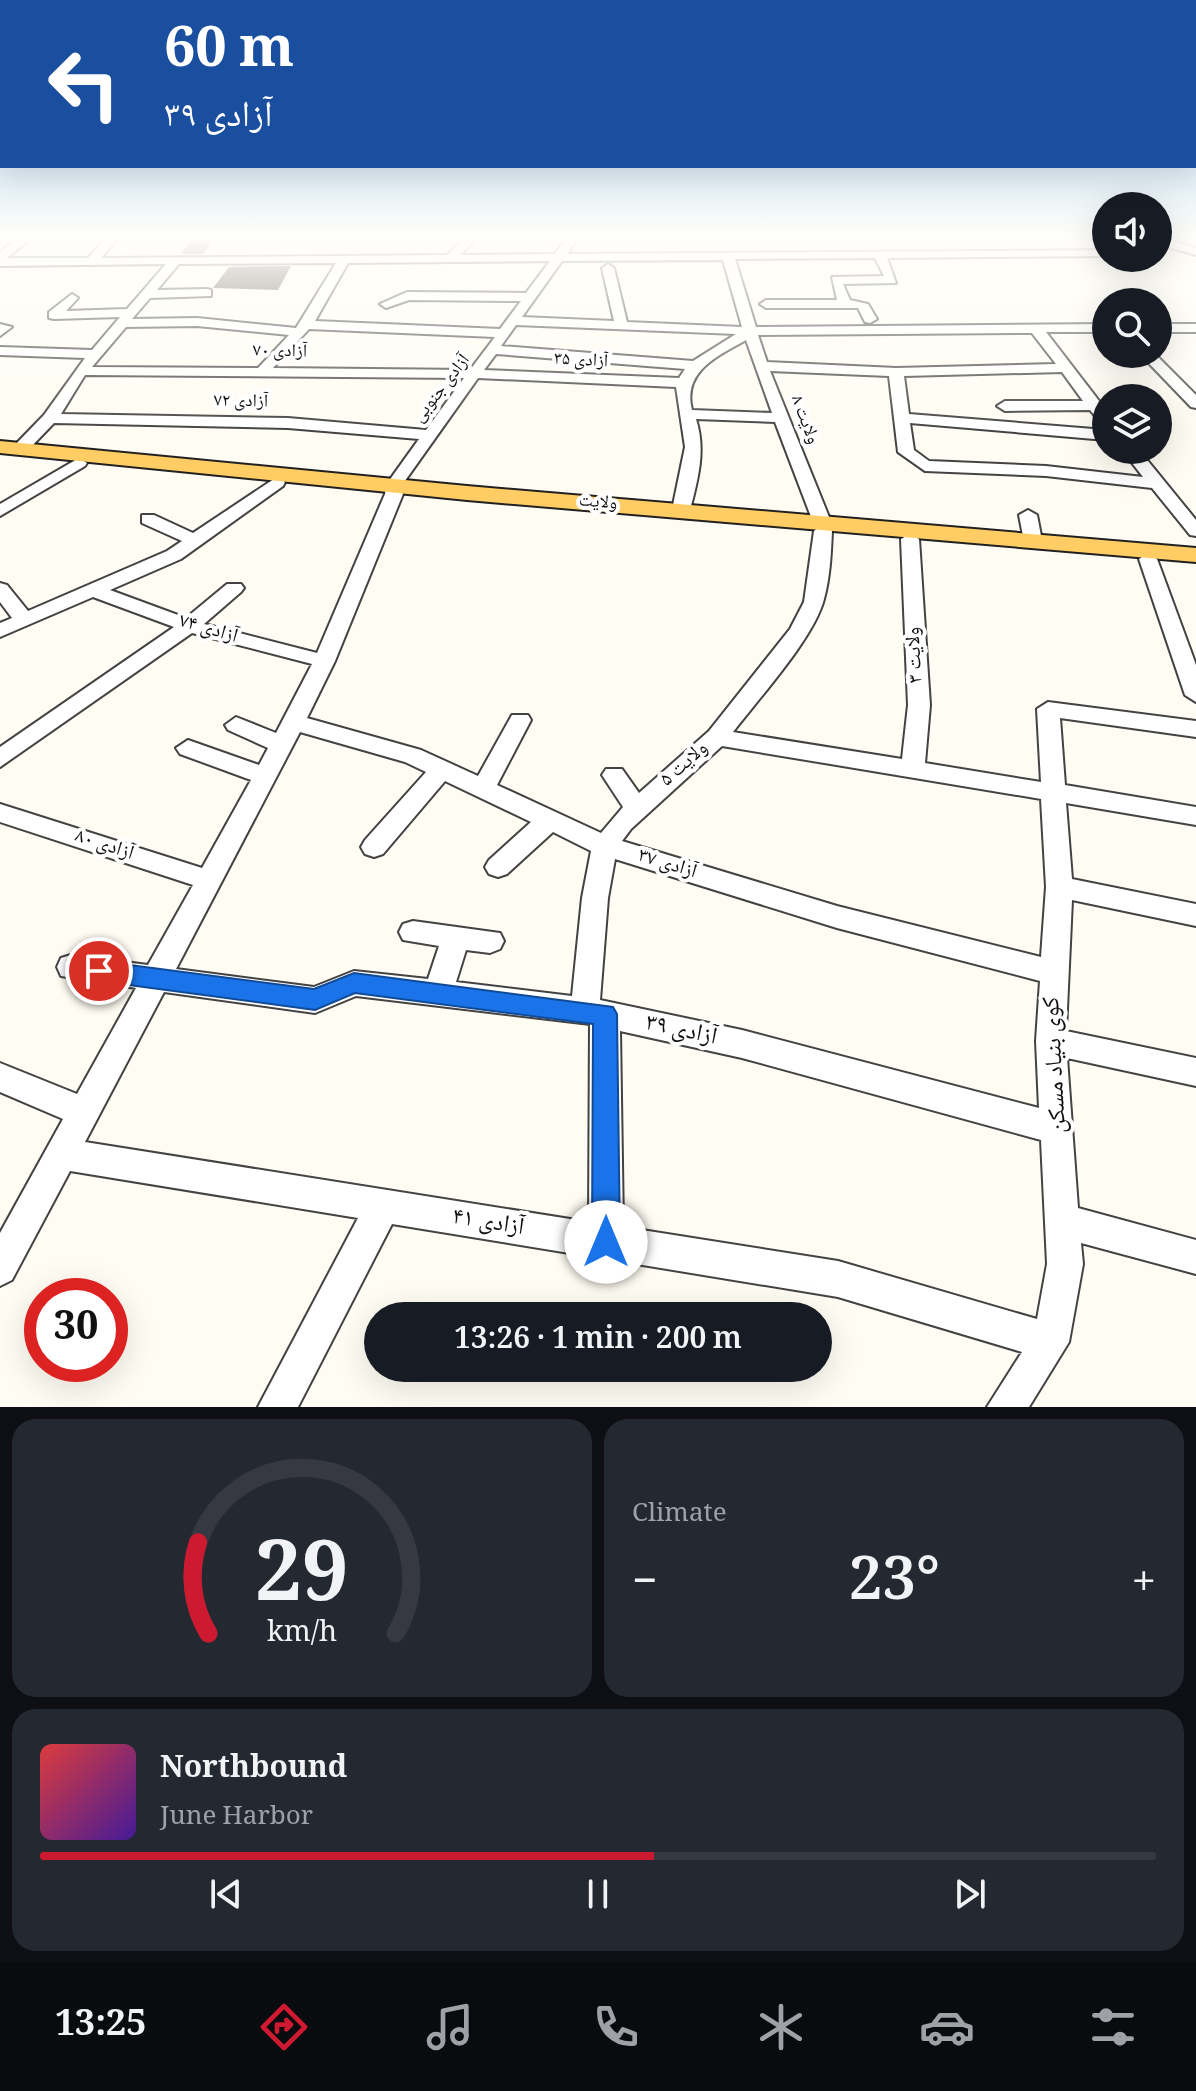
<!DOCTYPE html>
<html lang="en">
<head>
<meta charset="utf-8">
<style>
	:root { --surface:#171b24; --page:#242831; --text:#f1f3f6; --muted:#9ea1a6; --line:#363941; --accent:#ce1a30 }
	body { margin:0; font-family:Georgia,"Noto Naskh Arabic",serif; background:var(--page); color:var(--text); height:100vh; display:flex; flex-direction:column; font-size:30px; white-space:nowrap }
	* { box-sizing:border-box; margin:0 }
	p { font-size:26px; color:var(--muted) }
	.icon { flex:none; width:44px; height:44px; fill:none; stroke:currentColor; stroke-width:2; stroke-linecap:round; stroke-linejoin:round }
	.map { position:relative; height:1407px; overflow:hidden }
	.panel { display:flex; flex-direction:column; gap:12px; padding:12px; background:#0d0f14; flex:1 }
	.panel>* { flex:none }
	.top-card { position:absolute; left:0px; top:0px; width:1196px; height:168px; box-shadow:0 8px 32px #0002; background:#1a4fa0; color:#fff; overflow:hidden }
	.buttons { position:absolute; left:1092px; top:192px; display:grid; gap:16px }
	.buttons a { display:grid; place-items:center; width:80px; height:80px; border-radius:50%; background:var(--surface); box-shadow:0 8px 32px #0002; font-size:40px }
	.speed { position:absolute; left:24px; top:1278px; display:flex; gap:16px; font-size:40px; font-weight:700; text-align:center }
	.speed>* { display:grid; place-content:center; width:104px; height:104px; border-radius:50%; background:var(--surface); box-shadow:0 8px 32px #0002; line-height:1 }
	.speed .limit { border:12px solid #d22; background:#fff; color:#111 }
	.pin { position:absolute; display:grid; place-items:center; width:68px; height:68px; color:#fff; margin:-34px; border:4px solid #fff; border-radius:50%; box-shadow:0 2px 8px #0007 }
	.me { position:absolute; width:88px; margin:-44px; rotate:0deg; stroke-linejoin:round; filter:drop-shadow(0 0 6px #0008) }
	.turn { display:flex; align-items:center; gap:28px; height:168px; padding:0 32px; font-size:36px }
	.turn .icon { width:104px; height:104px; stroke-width:2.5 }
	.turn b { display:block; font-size:56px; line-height:68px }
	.big { font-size:60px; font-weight:600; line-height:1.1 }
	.panel .card { flex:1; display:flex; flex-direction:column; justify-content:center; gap:12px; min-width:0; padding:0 28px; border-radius:24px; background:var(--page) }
	.panel .dial { align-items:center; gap:0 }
	.dial svg { height:208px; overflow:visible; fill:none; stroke:var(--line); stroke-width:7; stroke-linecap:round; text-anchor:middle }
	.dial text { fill:var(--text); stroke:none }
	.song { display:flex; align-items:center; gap:24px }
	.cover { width:96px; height:96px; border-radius:12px; background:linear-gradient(135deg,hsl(0 70% 55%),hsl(260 70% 35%)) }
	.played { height:8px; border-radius:4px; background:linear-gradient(90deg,var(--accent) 55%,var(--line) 55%) }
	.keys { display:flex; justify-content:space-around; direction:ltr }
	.heat { display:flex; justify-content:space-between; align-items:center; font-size:44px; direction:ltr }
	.panel .tiles { flex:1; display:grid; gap:12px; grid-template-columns:1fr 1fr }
	.card:last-child { grid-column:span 2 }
	.trip { position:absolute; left:364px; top:1302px; width:468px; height:80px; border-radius:40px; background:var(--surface); box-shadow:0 8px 32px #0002; font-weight:600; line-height:80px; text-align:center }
	.tabs { display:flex; height:128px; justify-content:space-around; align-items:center; background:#090b0e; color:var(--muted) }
	.tabs .icon { width:56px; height:56px }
	.tabs .active { color:var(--accent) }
	.tabs b { font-size:36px; color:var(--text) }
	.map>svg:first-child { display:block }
	.building { fill:#5a504b }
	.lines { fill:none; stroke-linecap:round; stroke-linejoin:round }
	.minor-casing { stroke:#434343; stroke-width:4 }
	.major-casing { stroke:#212121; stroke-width:4 }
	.minor { fill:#fff; fill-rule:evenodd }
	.major { fill:#ffcd63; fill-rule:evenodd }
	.route { fill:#1a73e8; stroke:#114b97; stroke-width:2 }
	.labels { text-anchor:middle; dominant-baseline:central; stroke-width:8; stroke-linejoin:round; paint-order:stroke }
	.far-street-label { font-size:18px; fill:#101010; stroke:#fff }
	.street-label { font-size:20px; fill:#101010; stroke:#fff }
	.near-street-label { font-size:24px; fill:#101010; stroke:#fff }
</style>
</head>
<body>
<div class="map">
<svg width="1196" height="1407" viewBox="0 0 1196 1407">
	<rect width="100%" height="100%" fill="#fffcf3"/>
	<g class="building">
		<path d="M 191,240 L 213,240 L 203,254 L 181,254 Z"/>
		<path d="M 291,266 L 278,290 L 213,288 L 229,267 Z"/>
	</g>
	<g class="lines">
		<defs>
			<g id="minor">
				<path d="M 21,236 L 34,236 L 7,258 L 88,258 L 108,236 L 120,236 L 101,258 L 447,255 L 467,236 L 479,236 L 460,255 L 555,254 L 568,236 L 579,236 L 567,254 L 1106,250 L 1106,256 L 887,258 L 896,283 L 843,284 L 850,300 L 868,304 L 877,319 L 870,323 L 865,322 L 858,308 L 766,308 L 760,304 L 766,300 L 837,300 L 832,277 L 884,276 L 875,258 L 735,259 L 756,327 L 1106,324 L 1106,332 L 1046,332 L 1106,410 L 1106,425 L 1101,423 L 1090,410 L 1005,411 L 997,406 L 1005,401 L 1083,401 L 1062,372 L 904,376 L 909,414 L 1106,430 L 1106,440 L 910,423 L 914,450 L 929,461 L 1046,466 L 1143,477 L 1122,450 L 1139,450 L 1196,520 L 1196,536 L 1190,535 L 1152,488 L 1046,476 L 925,471 L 898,452 L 889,376 L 770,371 L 831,522 L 826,526 L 832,531 C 831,554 830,577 824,599 C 814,638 759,698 733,732 L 902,759 L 908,705 L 901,539 L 910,534 L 919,539 L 930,705 L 925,763 L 1041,782 L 1037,709 L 1048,702 L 1196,721 L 1196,737 L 1060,718 L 1065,785 L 1196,807 L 1196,825 L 1066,803 L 1072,879 L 1196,904 L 1196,926 L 1072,900 L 1066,1031 L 1196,1058 L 1196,1086 L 1067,1058 L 1078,1208 L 1196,1240 L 1196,1274 L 1081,1243 L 1083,1264 L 1069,1342 L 1029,1407 L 987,1407 L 1022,1352 L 838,1297 L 392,1224 L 298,1407 L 258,1407 L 358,1218 L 70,1171 L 12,1280 L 0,1286 L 0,1233 L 63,1119 L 0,1092 L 0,1063 L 77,1094 L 136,988 L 61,976 L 57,967 L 61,958 L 71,955 L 148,965 L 193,885 L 0,822 L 0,804 L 202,868 L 251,780 L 180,754 L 176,748 L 188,740 L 259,765 L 268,748 L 228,730 L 225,725 L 236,717 L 276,733 L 312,664 L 192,633 L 0,767 L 0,747 L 174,627 L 93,597 L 0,637 L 0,623 L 12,618 L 0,602 L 0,583 L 7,585 L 28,611 L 167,551 L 182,541 L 142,523 L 142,515 L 154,515 L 193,533 L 277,477 L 285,482 L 283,486 L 181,559 L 110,590 L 186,618 L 227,584 L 241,584 L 244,588 L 241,592 L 204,624 L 317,653 L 385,494 L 386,485 L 419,439 L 288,428 L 54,423 L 26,452 L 14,452 L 14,446 L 44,415 L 85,358 L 0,355 L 0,347 L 92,350 L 120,317 L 54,319 L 49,318 L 49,312 L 72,294 L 78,298 L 66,311 L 127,309 L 166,264 L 0,266 L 0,252 ZM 723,260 L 742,327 L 627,322 L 614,268 L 608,264 L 602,268 L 614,321 L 522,317 L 562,261 ZM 550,261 L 526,293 L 407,292 L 380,304 L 386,308 L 409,300 L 521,301 L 500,329 L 315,321 L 348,263 ZM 336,263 L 296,328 L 197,318 L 132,319 L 150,298 L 211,296 L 211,290 L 207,289 L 157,290 L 179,264 ZM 516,325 L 736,334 L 693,361 L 501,346 ZM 197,326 L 289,335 L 258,368 L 92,367 L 126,327 ZM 309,329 L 495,337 L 470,370 L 273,368 ZM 1032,333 L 1056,364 L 896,368 L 767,362 L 758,335 ZM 746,340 L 772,413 L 692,410 C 682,371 718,356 746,340 ZM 496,354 L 685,369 L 679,378 L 484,370 ZM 85,375 L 464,378 L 426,430 L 288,418 L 61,414 ZM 478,378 L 676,387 L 685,447 L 672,510 L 681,515 L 690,510 C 698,479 706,450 696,419 L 775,422 L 813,522 L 819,527 L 814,531 L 804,602 L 790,629 L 709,731 L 639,793 L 622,769 L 606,769 L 602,775 L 623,807 L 601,833 L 497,785 L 531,720 L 528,715 L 512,715 L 478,776 L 421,750 L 307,718 L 335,661 L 403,494 L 402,485 ZM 300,732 L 405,762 L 426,772 L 365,840 L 361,847 L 365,854 L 374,857 L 383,854 L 445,781 L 531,822 L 489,860 L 485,867 L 489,874 L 498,877 L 507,874 L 553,832 L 591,851 L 582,898 L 572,996 L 456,982 L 466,950 L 490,953 L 500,949 L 504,941 L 500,933 L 413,921 L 403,924 L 399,932 L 403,940 L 439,946 L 428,979 L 354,971 L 314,987 L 176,969 ZM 722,746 L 1041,799 L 1046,887 L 1041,957 L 837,906 L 622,841 L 631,829 ZM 615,859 L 837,928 L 1040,981 L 1036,1041 L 1039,1108 L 742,1030 L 600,1000 L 608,898 ZM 164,992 L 315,1013 L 356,996 L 590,1024 L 589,1222 L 85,1142 ZM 620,1031 L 742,1058 L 1041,1140 L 1047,1264 L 1037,1319 L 838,1261 L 623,1227 Z"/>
				<path d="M 1158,237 L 1196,248 L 1196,255 L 1158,244 Z"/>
				<path d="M 0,324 L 12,327 L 0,336 Z"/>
				<rect x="1158" y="324" width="38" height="8"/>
				<path d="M 1140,354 L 1155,354 L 1196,395 L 1196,408 L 1191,407 Z"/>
				<path d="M 79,458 L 87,463 L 85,466 L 0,516 L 0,504 Z"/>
				<path d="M 1028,510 L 1037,515 L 1042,541 L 1033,546 L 1024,541 L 1019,515 Z"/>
				<path d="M 1148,553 L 1157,559 L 1196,665 L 1196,702 L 1185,695 L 1139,559 Z"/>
			</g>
			<path id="major" d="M 0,441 L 467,486 L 1196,548 L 1196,562 L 467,500 L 0,453 Z"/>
		</defs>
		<use href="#minor" class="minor-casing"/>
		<use href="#major" class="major-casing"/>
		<use href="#minor" class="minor"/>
		<use href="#major" class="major"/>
	</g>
	<linearGradient id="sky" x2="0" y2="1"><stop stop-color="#93c8f0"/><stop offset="0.55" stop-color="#fffefa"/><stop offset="1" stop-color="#fffefa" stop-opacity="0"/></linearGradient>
	<rect width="1196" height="433" fill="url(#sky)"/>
	<path class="route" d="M 99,961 L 314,989 L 354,973 L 613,1007 L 617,1014 L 620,1242 L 616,1252 L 606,1256 L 596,1252 L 592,1242 L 593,1024 L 355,993 L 315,1010 L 99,981 L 91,979 L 88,971 L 91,964 Z"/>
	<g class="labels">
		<g class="far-street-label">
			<text transform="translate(280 352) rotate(1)">آزادی ۷۰</text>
			<text transform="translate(581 361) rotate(3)">آزادی ۳۵</text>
			<text transform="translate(442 389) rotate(-52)">آزادی جنوبی</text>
			<text transform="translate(241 402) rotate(1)">آزادی ۷۲</text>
			<text transform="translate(804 420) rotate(69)">ولایت ۸</text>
			<text transform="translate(598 503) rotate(5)">ولایت</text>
		</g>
		<g class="street-label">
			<text transform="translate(208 630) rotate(16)">آزادی ۷۴</text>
			<text transform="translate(916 655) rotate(-93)">ولایت ۳</text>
			<text transform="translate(685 765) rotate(-42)">ولایت ۵</text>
			<text transform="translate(104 846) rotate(18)">آزادی ۸۰</text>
			<text transform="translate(667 865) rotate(17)">آزادی ۳۷</text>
		</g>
		<g class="near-street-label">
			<text transform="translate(681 1031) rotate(12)">آزادی ۳۹</text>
			<text transform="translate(1056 1065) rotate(-93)">کوی بنیاد مسکن</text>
			<text transform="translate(488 1223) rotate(9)">آزادی ۴۱</text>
		</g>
	</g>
</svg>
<div class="buttons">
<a><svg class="icon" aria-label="sound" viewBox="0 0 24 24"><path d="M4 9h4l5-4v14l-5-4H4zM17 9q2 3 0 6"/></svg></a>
<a><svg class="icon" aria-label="search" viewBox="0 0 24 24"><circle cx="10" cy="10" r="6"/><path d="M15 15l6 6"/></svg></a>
<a><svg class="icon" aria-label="layers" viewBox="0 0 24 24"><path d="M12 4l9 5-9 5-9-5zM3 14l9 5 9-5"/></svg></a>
</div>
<div class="speed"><div class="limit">30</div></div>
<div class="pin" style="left:99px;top:971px;background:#d93025"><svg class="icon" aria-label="arrive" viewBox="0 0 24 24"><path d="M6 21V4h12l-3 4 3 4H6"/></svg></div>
<svg class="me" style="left:606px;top:1242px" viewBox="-20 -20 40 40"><circle r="19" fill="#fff"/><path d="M0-13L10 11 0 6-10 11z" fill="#1a73e8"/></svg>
<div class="trip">13:26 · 1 min · 200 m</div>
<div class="top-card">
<div class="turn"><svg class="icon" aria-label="left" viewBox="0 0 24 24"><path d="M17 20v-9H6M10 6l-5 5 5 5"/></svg><div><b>60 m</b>آزادی ۳۹</div></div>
</div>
</div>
<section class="panel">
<div class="tiles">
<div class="card dial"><svg viewBox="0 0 100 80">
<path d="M14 69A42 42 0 1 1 86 69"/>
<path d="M14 69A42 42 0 0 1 10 34" stroke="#ce1a30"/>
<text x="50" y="56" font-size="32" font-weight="700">29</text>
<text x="50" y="72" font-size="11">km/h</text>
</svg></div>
<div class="card"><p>Climate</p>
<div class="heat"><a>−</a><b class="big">23°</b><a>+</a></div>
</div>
<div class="card">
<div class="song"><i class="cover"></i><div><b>Northbound</b><p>June Harbor</p></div></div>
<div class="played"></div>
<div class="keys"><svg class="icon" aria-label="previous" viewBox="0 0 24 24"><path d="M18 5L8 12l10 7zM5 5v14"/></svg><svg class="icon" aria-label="pause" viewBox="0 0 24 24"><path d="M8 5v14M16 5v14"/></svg><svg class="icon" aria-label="next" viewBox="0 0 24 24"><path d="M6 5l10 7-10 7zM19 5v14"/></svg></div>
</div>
</div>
</section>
<nav class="tabs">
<b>13:25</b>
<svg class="icon active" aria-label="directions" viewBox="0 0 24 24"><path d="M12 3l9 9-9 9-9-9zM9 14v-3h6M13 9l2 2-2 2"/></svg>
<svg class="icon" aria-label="music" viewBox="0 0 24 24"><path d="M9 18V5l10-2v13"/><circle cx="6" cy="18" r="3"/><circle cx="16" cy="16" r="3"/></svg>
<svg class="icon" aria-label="phone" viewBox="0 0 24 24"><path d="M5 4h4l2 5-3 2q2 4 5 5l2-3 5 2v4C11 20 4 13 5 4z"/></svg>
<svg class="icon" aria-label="climate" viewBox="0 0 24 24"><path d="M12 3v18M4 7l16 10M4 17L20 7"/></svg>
<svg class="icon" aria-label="car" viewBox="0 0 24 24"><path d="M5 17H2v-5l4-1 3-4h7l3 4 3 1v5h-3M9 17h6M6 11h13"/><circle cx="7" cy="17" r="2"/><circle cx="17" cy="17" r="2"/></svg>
<svg class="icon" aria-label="filters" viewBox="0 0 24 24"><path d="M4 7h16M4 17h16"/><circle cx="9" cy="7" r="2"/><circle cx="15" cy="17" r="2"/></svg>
</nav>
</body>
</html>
